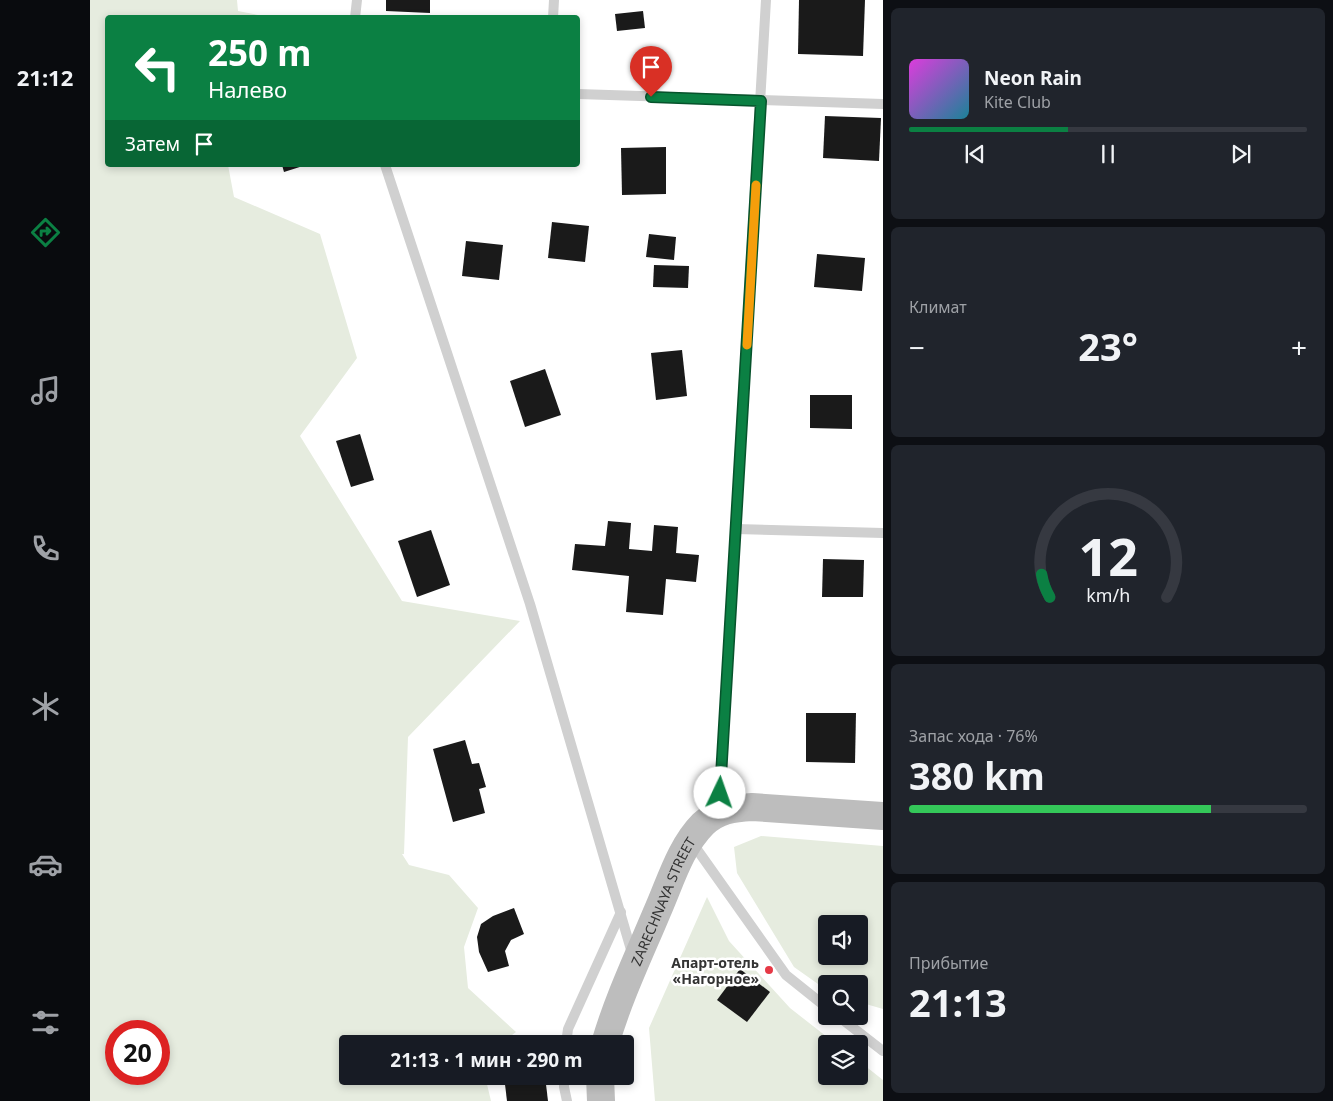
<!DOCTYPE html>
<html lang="ru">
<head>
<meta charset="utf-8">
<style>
	:root { --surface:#171b24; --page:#20242c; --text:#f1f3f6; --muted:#9ea1a6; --line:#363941; --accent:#0b8043 }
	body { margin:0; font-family:"Noto Sans",sans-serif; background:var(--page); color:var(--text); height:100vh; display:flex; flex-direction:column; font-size:19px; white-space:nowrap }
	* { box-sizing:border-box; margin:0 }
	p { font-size:16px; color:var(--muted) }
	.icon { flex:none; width:28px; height:28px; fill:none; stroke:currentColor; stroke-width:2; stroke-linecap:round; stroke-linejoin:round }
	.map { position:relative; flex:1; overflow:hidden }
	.sheet { display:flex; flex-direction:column; gap:8px; padding:8px; background:#0d0f14; width:450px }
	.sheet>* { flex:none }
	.hud { position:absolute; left:15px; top:15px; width:475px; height:152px; border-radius:5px; box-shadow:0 2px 8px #0003; background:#0b8043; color:#fff; overflow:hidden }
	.tools { position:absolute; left:728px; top:915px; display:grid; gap:10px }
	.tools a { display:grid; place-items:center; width:50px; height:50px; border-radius:5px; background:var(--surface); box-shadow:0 2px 8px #0003; font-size:25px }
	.speed { position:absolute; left:15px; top:1020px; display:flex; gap:10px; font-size:25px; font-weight:700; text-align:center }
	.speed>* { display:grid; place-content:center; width:65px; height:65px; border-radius:50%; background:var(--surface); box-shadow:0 2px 8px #0003; line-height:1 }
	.speed .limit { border:8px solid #d22; background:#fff; color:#111 }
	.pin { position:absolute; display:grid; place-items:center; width:42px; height:42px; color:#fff; margin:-51px -21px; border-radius:50% 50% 50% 0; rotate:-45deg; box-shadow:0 0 5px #0007 }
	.pin .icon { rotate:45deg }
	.me { position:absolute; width:55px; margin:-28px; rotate:3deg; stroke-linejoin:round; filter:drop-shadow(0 0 4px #0008) }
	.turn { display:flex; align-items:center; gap:18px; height:105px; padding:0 20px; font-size:22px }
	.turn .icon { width:65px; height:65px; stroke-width:2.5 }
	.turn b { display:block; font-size:35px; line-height:42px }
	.then { display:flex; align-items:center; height:48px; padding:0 20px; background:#0003; gap:10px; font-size:19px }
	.big { font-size:38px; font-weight:700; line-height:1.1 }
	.sheet .tile { flex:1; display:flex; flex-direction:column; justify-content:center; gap:8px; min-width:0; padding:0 18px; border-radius:8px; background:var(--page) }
	.sheet .dial { align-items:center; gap:0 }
	.dial svg { height:130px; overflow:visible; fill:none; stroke:var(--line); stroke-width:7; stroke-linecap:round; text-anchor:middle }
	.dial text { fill:var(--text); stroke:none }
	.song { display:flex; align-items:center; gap:15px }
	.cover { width:60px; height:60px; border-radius:8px; background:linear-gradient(135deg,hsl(300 70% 55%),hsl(190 70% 35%)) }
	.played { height:5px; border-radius:2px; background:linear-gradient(90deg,var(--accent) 40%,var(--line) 40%) }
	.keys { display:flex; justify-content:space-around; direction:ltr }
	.heat { display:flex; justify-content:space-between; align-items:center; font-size:28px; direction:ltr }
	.charge { height:8px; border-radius:4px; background:linear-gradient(90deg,#34c759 76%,var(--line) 0) }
	.trip { position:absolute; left:249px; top:1035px; width:295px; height:50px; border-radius:5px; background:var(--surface); box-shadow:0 2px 8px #0003; font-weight:700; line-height:50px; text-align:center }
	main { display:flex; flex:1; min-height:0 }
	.dock { display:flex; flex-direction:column; width:90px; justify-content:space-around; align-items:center; background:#090b0e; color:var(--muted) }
	.dock .icon { width:35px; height:35px }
	.dock .on { color:var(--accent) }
	.dock b { font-size:22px; color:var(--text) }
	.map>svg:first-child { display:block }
	.green { fill:#e6ecdf; fill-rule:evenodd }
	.building { fill:#1a1a1a }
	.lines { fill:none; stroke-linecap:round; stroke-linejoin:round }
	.lane { stroke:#d0d0d0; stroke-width:10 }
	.secondary { stroke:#bdbdbd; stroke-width:28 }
	.route-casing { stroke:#07532c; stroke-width:12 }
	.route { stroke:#0b8043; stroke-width:9 }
	.slow { stroke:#f59e0b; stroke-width:9 }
	.poi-dot { fill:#e63946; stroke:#fff; stroke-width:2 }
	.labels { text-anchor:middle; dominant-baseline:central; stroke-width:5; stroke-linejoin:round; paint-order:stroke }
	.street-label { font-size:14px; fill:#333; stroke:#fff }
	.poi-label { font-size:14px; font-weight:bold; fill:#333; stroke:#fff; text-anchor:end }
</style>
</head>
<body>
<main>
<nav class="dock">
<b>21:12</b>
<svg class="icon on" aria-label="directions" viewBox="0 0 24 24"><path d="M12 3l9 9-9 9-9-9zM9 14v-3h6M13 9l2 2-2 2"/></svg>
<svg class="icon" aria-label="music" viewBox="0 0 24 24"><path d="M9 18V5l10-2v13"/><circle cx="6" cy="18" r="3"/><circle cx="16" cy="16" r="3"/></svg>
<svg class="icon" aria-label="phone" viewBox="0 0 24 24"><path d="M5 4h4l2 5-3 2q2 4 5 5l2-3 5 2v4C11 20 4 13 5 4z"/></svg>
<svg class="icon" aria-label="climate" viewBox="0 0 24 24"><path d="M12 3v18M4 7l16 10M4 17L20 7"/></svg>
<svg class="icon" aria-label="car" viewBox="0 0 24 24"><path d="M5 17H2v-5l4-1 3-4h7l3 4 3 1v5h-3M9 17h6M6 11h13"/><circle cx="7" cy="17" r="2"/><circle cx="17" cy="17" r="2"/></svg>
<svg class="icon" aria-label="filters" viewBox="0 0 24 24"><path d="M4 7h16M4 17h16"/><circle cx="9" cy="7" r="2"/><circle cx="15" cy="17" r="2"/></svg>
</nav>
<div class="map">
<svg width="793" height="1101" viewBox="0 0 793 1101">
	<rect width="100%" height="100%" fill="#fff"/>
	<g class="green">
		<path d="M 0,0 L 147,0 L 148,11 L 178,17 L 18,18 L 18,165 L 138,165 L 144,197 L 230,234 L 267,358 L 210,436 L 312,601 L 430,621 L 318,737 L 314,854 L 312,854 L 319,865 L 359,875 L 388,908 L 374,947 L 378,988 L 426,1032 L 410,1044 L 258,1044 L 258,1076 L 395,1076 L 401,1101 L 0,1101 ZM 26,1031 L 69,1031 L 69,1074 L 26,1074 Z"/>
		<path d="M 671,836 L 793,846 L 793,1009 L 769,1002 L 769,984 L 736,984 L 736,988 L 728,984 L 704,967 L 647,873 L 644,847 ZM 736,924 L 769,924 L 769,956 L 736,956 Z"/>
		<path d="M 617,897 L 639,941 L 700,1008 L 746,1044 L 736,1044 L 736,1076 L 769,1076 L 769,1061 L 793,1080 L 793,1101 L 565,1101 L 559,1028 Z"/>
	</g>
	<g class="building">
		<path d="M 296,0 L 340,0 L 340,13 L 296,11 Z"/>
		<path d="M 709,0 L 775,0 L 773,56 L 708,54 Z"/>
		<path d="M 553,11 L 555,28 L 527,31 L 525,14 Z"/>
		<path d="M 735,116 L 791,118 L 789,161 L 733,158 Z"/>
		<path d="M 576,147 L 576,194 L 532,195 L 531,148 Z"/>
		<path d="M 192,165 L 216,165 L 194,172 Z"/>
		<path d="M 462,222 L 499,226 L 495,262 L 458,258 Z"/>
		<path d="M 559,234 L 586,237 L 584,260 L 556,257 Z"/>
		<path d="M 376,241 L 413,245 L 409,280 L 372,276 Z"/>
		<path d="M 727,254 L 775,258 L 772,291 L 724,287 Z"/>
		<path d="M 564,265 L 599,266 L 598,288 L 563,287 Z"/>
		<path d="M 592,350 L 597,396 L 566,400 L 561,353 Z"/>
		<path d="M 455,369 L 471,415 L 435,427 L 420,381 Z"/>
		<path d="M 720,395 L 762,395 L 762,429 L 720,428 Z"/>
		<path d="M 270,434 L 284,480 L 261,487 L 246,441 Z"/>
		<path d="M 518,521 L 541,523 L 539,549 L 562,551 L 564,525 L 588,527 L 586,553 L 609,555 L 606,582 L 576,579 L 573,615 L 536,612 L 539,576 L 482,570 L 485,544 L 515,546 Z"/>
		<path d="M 341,530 L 360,585 L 327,597 L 308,541 Z"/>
		<path d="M 733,559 L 774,560 L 773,597 L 732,597 Z"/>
		<path d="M 716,713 L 766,713 L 765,763 L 716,762 Z"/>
		<path d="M 375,740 L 382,764 L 389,763 L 396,787 L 389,789 L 395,813 L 363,822 L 343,749 Z"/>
		<path d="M 424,908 L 434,934 L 421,940 L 415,951 L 419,966 L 398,972 L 389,952 L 387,937 L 391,924 L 403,916 Z"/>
		<path d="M 650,969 L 680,992 L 657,1022 L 627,1000 Z"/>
		<path d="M 414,1076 L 455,1076 L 458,1101 L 417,1101 Z"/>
	</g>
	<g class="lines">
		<g class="lane">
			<path d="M 265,18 L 267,0"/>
			<path d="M 463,18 L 464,0"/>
			<path d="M 488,94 L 793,104"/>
			<path d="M 295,165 L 440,604 L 542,953"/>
			<path d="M 646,529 L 793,533"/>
			<path d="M 629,810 L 676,0"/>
			<path d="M 601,841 L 696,975 L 736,1007"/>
			<path d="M 748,1016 L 793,1051"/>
			<path d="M 476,1044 L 478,1029 L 531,912"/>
			<path d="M 474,1076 L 474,1087 L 477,1101"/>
		</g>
		<g class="secondary">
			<path id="s1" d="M 515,1044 C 528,999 549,955 567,912 C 580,883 590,847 613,824 C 628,810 643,808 662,807 L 793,816"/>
			<path d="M 510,1076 L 511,1101"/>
		</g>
	</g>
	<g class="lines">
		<defs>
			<path id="route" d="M 561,97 L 671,101 L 630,793"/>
		</defs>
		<use href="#route" class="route-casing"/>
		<use href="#route" class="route"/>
		<path class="slow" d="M 657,345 L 666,185"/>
	</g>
	<circle class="poi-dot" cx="679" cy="970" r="5"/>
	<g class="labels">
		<g class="street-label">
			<text stroke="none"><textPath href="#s1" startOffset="154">ZARECHNAYA STREET</textPath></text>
		</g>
		<g class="poi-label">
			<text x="669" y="962">Апарт-отель<tspan x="669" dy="16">«Нагорное»</tspan></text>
		</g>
	</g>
</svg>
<div class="tools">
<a><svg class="icon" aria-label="sound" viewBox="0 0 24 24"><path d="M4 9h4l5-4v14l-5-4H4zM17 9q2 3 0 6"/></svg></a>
<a><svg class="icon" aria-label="search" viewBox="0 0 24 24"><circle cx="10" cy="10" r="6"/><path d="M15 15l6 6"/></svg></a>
<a><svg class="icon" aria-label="layers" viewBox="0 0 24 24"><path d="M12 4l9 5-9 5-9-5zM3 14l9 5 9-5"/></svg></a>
</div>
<div class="speed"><div class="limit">20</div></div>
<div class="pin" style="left:561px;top:97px;background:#d93025"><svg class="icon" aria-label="arrive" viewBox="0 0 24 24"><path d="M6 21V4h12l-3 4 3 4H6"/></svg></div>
<svg class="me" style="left:630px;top:793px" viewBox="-20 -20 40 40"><circle r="19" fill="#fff"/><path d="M0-13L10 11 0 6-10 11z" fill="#0b8043"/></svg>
<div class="trip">21:13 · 1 мин · 290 m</div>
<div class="hud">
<div class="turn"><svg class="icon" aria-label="left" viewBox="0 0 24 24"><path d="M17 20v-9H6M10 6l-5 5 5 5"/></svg><div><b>250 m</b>Налево</div></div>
<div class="then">Затем<svg class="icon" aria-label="arrive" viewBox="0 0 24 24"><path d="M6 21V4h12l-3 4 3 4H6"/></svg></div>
</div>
</div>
<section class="sheet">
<div class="tile">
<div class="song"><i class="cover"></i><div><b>Neon Rain</b><p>Kite Club</p></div></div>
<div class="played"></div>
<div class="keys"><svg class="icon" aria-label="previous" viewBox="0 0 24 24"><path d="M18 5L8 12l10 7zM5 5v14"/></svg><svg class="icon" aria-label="pause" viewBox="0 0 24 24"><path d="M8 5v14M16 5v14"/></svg><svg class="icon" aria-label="next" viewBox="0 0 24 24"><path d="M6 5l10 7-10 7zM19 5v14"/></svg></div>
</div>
<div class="tile"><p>Климат</p>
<div class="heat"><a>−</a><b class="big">23°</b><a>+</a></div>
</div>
<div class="tile dial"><svg viewBox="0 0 100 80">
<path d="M14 69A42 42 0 1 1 86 69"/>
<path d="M14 69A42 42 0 0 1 9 55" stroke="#0b8043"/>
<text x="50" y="56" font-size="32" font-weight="700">12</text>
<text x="50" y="72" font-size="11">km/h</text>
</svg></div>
<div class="tile"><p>Запас хода · 76%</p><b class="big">380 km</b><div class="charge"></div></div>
<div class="tile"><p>Прибытие</p><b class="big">21:13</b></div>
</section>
</main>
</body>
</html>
